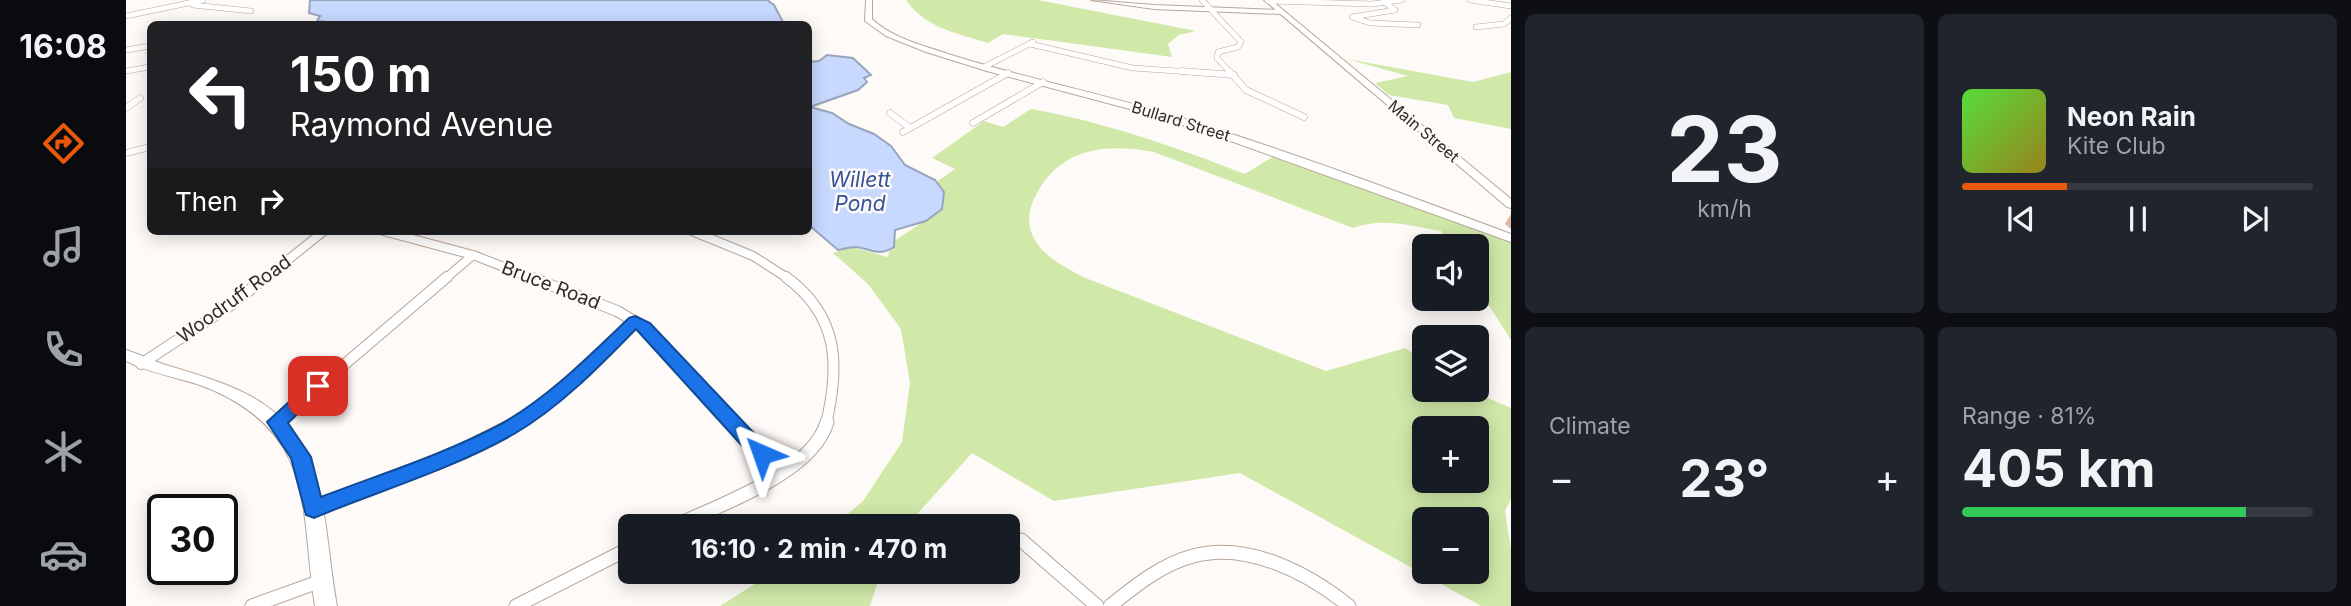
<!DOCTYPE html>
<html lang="en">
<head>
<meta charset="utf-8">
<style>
	:root { --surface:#171b24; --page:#20242c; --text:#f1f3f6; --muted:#9ea1a6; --line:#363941; --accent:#ea580c }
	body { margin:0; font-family:Inter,sans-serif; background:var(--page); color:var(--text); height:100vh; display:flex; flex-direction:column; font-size:26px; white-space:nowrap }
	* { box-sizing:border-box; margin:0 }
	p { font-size:23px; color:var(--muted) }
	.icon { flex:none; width:38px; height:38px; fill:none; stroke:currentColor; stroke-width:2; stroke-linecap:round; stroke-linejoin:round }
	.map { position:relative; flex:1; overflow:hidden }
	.details { display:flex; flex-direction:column; gap:14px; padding:14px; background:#0d0f14; width:840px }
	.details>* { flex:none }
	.top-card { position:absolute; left:21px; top:21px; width:665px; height:214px; border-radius:10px; box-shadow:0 4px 18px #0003; background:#202124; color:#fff; overflow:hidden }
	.fabs { position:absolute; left:1286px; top:234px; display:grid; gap:14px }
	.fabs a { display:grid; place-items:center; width:77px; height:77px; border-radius:10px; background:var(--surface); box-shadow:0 4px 18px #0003; font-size:35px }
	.speed { position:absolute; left:21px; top:494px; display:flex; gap:14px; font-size:35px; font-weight:700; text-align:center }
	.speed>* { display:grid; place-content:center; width:91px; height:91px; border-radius:50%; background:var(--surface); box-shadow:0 4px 18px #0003; line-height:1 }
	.speed .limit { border:4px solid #111; border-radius:10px; background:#fff; color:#111 }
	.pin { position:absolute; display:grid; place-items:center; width:60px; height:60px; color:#fff; margin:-30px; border-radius:14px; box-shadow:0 4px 10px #0006 }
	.me { position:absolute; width:77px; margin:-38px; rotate:317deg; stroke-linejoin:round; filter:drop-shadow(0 0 5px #0008) }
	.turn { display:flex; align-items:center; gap:24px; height:147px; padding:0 28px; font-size:32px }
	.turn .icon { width:91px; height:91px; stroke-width:2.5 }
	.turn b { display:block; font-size:49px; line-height:60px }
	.then { display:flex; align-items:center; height:66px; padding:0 28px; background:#0003; gap:14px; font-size:26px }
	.big { font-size:52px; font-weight:700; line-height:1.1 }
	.details .widget { flex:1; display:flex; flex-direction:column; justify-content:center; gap:10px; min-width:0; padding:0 24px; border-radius:10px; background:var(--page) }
	.details .dial { align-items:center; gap:0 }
	.dial b { font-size:91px; line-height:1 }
	.song { display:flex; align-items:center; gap:21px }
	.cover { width:84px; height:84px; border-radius:10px; background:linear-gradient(135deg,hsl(110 70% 55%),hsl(50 70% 35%)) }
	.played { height:7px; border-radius:4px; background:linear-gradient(90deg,var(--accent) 30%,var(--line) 30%) }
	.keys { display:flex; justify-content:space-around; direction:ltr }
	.heat { display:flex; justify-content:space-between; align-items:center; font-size:38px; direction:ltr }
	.charge { height:10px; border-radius:5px; background:linear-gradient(90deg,#34c759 81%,var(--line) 0) }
	.details .tiles { flex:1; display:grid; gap:14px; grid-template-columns:repeat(2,1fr) }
	.trip { position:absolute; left:492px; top:514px; width:402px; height:70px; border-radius:10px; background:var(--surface); box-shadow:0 4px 18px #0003; font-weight:700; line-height:70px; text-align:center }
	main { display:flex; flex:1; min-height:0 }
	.menu { display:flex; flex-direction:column; width:126px; justify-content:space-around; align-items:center; background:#090b0e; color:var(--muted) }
	.menu .icon { width:49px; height:49px }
	.menu .selected { color:var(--accent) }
	.menu b { font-size:32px; color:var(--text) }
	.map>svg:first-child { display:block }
	.green { fill:#d0e9a9; fill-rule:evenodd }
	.water { fill:#c7d9fe; stroke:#9aa5bd; stroke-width:2 }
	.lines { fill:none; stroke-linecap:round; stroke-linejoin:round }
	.minor-far4-casing { stroke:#b8a699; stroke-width:6 }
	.minor-far3-casing { stroke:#b8a699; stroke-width:7 }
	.minor-far2-casing { stroke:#b8a699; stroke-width:10 }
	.minor-far1-casing { stroke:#b8a699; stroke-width:12 }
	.minor-casing { stroke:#b8a699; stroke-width:15 }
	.tertiary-casing { stroke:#b8a699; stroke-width:2 }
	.secondary-casing { stroke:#b8a699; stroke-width:2 }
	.minor-far4 { stroke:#fff; stroke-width:5 }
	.minor-far3 { stroke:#fff; stroke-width:6 }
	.minor-far2 { stroke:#fff; stroke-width:8 }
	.minor-far1 { stroke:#fff; stroke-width:10 }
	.minor { stroke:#fff; stroke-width:13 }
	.tertiary { fill:#fff; fill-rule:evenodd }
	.secondary { fill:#fff; fill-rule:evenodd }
	.wall { fill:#d9b9a2 }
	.route { fill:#1a73e8; stroke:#114b97; stroke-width:2 }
	.labels { text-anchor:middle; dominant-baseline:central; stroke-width:5; stroke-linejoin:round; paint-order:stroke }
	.far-street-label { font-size:16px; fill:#322b25; stroke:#fefaf8 }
	.street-label { font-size:19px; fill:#322b25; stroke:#fefaf8 }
	.water-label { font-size:21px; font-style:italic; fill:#335299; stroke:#fefaf8 }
</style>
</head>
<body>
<main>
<nav class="menu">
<b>16:08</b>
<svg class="icon selected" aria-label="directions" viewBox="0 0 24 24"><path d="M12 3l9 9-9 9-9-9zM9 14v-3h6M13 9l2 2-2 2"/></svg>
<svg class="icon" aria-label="music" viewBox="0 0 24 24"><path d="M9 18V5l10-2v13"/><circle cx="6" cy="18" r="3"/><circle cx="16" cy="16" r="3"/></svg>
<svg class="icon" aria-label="phone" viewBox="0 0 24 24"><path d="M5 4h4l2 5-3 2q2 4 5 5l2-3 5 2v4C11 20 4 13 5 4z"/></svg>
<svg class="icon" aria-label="climate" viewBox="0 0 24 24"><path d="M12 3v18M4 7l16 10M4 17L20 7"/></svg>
<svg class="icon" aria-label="car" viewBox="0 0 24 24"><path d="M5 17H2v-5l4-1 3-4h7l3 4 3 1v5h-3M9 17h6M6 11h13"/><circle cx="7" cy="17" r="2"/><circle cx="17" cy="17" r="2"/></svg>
</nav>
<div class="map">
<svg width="1385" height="606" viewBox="0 0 1385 606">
	<rect width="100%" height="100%" fill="#fefaf8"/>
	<g class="green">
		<path d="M 780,0 L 912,0 L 1070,31 L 1053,35 L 1042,44 L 1046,57 L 877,34 L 862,43 C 831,33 799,28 780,0 Z"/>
		<path d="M 1221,59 L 1347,82 L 1385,72 L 1385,129 L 1328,118 L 1322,105 L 1263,95 L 1249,83 L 1282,76 Z"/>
		<path d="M 905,109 C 979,122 1049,147 1119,174 L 1151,154 L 1385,241 L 1385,340 L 1351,287 L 1351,247 L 1325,247 L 1315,231 C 1285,226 1256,217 1227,228 L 1028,152 C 979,143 933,148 909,197 C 901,212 901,228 910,242 C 920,258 941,268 957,277 L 1200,371 L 1279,348 L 1298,362 L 1298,390 L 1344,390 L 1385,408 L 1385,499 L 1379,511 L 1385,549 L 1385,606 L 1355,606 L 1114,473 L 928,501 L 846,453 L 785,521 L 767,519 L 769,527 L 706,527 L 737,501 L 776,442 L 784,383 L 775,329 L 742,284 L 707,253 L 725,247 L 762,257 L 765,243 L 803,218 L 809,183 L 829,169 L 806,158 L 858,121 L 877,127 ZM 1298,429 L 1351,429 L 1351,481 L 1298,481 ZM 1298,520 L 1351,520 L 1351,572 L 1298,572 Z"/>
		<path d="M 648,572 L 755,572 L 744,606 L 594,606 Z"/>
	</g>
	<g class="water">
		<path d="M 184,0 L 641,0 L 648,5 L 658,24 L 424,24 L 420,22 L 405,24 L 221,24 L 191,21 L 194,16 L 183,13 Z"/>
		<path d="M 701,55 L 727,58 L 745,75 L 738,78 L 741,82 L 732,90 L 684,107 L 706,113 L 723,124 L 748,134 L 765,146 L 779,165 L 809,180 L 818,192 L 816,209 L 800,221 L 769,230 L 768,247 C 752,257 746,249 730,247 C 724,247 717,249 712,250 L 683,225 L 683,62 L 693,61 Z"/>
	</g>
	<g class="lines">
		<defs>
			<g id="minor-far4">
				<path d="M 1076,0 L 1115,42 L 1112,47 L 1092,52 L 1091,58 L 1105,73"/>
				<path d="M 1344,0 L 1385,6"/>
				<path d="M 1142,1 L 1246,4 L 1276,0"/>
				<path d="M 1258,2 L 1269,10 L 1226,17 L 1244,23 L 1292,25"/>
				<path d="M 67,5 L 125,11"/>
				<path d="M 0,16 L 77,0"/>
				<path d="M 1350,27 L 1378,24 L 1385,18"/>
				<path d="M 904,44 L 1007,68 L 1080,73"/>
				<path d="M 0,50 L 24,46"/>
				<path d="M 858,67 L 907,42"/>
				<path d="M 0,71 L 24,67"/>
			</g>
			<g id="minor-far3">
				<path d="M 1055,71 L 1108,75"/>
				<path d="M 1103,71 L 1120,90 L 1178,117"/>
				<path d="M 0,108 L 14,98"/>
				<path d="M 764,113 L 784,128"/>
				<path d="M 847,123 L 917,82"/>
				<path d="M 777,132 L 882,73"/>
				<path d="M 0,153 L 24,147"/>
			</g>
			<g id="minor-far2">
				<path d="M 257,231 L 347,255 L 409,279"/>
				<path d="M 566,231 L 627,256 L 663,279"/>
				<path d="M 138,279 L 198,231"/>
				<path d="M 319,279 L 347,255"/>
			</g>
			<g id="minor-far1">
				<path d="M 404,277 L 491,311 L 518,327 L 608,424"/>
				<path d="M 660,277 C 713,316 714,365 700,424"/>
				<path d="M 15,364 L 105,305 L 140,277"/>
				<path d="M 151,422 L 321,277"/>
				<path d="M 390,424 L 449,379 L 509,321"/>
			</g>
			<g id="minor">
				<path d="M 606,422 L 636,454 L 658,469"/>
				<path d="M 188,509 L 311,463 L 393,422"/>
				<path d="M 547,527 C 592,505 686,474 701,422"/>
				<path d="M 895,540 L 971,606"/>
				<path d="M 126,606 L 195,581"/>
				<path d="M 390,606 L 504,548"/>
				<path d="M 984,606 C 1009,586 1036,564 1067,556 C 1121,541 1182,573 1223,606"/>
			</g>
			<path id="tertiary" d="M 965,0 L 1028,5 L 1155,10 L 1158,12 L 1155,14 L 1028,9 Z"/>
			<g id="secondary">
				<path d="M 740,0 L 746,0 L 746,19 C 766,38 796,45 822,54 C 898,78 977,94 1053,117 C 1165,152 1275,193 1385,234 L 1385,242 L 1088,135 L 1015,112 L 861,71 L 800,52 L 760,36 L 739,21 Z"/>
				<path d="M 1138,0 L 1145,0 L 1385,199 L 1385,208 L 1381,207 Z"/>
				<path d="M 0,350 C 14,354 26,361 40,365 C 109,386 167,401 190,479 C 202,519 203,564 211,606 L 189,606 C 174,513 191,439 91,392 C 62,378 29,376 0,361 Z"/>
			</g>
		</defs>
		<use href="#minor-far4" class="minor-far4-casing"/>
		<use href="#minor-far3" class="minor-far3-casing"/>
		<use href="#minor-far2" class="minor-far2-casing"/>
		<use href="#minor-far1" class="minor-far1-casing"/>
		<use href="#minor" class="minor-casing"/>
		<use href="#tertiary" class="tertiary-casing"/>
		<use href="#secondary" class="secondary-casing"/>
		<use href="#minor-far4" class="minor-far4"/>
		<use href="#minor-far3" class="minor-far3"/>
		<use href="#minor-far2" class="minor-far2"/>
		<use href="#minor-far1" class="minor-far1"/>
		<use href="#minor" class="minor"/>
		<use href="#tertiary" class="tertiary"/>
		<use href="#secondary" class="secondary"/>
	</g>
	<path class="wall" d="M 1385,214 L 1385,229 L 1379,224 Z"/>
	<path class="route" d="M 509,316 L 524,323 L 643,449 L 646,454 L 643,460 L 636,462 L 629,460 L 510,329 C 473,367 434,407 388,434 C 328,468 259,489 195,515 L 188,518 L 180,515 L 165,458 L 141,422 L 186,381 L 199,381 L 201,386 L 162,423 L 185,457 L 195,497 C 255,474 319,454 375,424 C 423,397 463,356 503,318 Z"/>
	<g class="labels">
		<g class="far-street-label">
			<text transform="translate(1055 121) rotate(17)">Bullard Street</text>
			<text transform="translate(1298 131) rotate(40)">Main Street</text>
		</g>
		<g class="street-label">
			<text transform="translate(425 285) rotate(21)">Bruce Road</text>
			<text transform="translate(108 299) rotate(-36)">Woodruff Road</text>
		</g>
		<g class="water-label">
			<text x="734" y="179">Willett<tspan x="734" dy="24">Pond</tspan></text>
		</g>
	</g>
</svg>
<div class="fabs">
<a><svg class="icon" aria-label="sound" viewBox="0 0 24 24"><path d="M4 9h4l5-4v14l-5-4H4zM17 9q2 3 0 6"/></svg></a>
<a><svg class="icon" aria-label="layers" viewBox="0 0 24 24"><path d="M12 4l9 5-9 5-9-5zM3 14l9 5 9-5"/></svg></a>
<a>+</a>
<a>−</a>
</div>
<div class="speed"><div class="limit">30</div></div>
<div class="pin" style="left:192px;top:386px;background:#d93025"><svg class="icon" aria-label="arrive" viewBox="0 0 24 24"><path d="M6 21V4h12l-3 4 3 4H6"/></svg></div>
<svg class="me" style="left:636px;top:454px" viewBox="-20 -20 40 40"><path d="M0-17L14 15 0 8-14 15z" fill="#1a73e8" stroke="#fff" stroke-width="4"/></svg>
<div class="trip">16:10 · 2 min · 470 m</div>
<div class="top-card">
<div class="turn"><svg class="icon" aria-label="left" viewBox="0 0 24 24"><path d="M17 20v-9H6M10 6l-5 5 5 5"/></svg><div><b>150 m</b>Raymond Avenue</div></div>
<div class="then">Then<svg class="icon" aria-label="right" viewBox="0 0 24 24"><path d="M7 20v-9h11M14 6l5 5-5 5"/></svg></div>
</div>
</div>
<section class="details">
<div class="tiles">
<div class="widget dial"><b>23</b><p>km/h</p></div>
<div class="widget">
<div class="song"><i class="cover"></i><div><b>Neon Rain</b><p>Kite Club</p></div></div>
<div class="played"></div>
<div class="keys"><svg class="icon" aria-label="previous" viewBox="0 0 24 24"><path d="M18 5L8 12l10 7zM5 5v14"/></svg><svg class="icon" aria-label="pause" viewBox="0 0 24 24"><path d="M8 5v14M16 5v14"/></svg><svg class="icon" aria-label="next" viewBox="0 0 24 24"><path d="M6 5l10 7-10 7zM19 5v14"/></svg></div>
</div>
<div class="widget"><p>Climate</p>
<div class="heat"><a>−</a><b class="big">23°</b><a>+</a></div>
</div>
<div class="widget"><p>Range · 81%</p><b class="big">405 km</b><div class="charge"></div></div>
</div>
</section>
</main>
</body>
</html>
